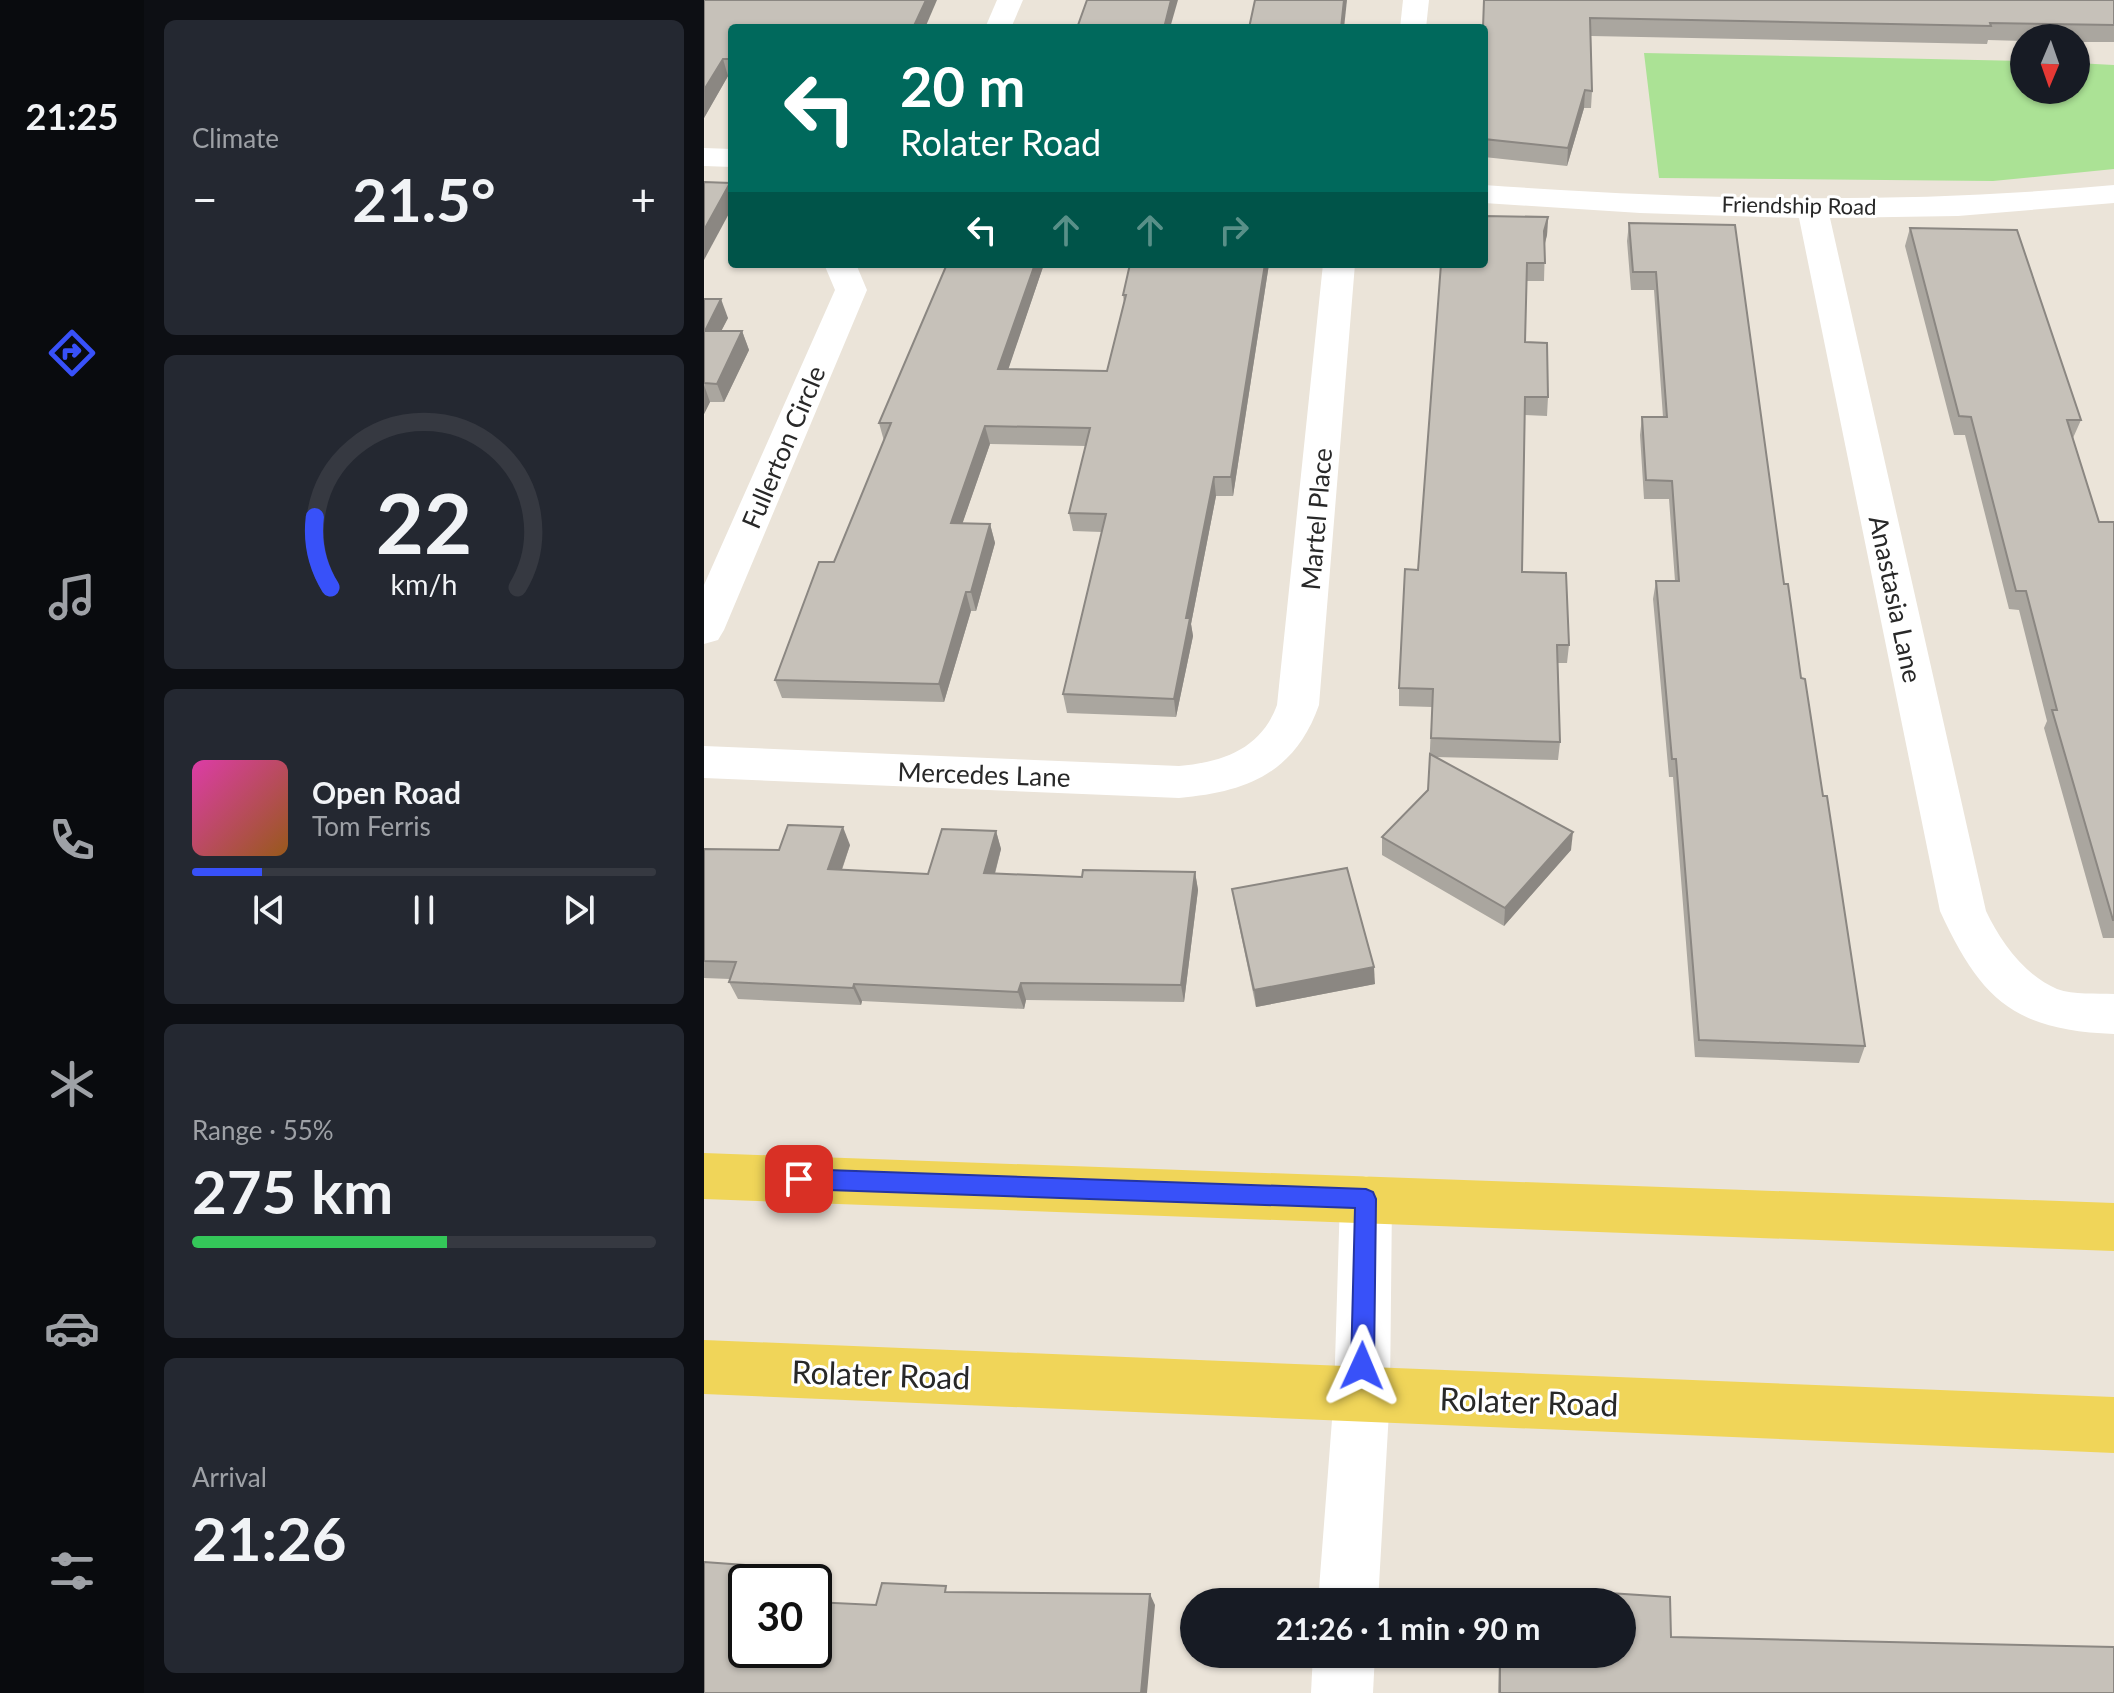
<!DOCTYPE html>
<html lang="en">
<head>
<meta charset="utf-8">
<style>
	:root { --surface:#171b24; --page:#242831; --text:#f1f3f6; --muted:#9ea1a6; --line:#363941; --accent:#3851f9 }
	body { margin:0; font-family:Lato,sans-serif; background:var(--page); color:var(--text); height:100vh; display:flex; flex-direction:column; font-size:30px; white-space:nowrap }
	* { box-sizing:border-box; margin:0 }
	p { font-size:26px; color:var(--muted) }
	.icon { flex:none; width:44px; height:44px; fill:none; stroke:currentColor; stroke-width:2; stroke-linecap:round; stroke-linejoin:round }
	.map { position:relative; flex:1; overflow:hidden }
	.drawer { display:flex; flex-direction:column; gap:20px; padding:20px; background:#0d0f14; width:560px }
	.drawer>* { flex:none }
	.banner { position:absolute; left:24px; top:24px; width:760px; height:244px; border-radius:8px; box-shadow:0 2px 6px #0004; background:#00695c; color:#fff; overflow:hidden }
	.needle { width:52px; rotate:182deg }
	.buttons { position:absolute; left:1306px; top:24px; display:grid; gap:16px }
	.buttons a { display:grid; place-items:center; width:80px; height:80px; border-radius:50%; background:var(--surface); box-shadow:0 2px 6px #0004; font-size:40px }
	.speed { position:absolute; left:24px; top:1564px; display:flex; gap:16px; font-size:40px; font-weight:700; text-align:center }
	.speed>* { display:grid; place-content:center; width:104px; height:104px; border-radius:50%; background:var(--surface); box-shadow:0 2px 6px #0004; line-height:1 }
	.speed .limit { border:4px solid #111; border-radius:12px; background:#fff; color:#111 }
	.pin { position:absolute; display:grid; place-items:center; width:68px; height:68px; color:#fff; margin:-34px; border-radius:16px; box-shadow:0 4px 12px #0006 }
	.me { position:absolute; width:88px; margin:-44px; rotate:1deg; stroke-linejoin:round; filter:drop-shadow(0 0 6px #0008) }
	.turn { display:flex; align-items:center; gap:28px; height:168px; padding:0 40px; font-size:36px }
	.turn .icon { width:104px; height:104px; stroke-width:2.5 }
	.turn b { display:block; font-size:56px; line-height:68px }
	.lanes { display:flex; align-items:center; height:76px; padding:0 40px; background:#0003; justify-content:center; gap:40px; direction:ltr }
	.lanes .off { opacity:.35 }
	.big { font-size:60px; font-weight:700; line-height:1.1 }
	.drawer .card { flex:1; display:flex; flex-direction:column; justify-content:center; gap:12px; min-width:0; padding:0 28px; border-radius:12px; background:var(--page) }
	.drawer .dial { align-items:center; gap:0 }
	.dial svg { height:208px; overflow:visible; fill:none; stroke:var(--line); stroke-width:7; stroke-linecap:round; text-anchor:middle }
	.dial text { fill:var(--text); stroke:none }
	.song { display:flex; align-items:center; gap:24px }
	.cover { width:96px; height:96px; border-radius:12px; background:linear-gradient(135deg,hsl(320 70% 55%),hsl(30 70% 35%)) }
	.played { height:8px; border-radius:4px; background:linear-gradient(90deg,var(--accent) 15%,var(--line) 15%) }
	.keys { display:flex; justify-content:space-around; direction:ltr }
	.heat { display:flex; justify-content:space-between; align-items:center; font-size:44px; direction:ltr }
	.charge { height:12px; border-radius:6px; background:linear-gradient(90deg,#34c759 55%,var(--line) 0) }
	.trip { position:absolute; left:476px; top:1588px; width:456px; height:80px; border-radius:40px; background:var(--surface); box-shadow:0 2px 6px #0004; font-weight:700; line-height:80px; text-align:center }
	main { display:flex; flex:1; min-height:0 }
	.dock { display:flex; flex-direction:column; width:144px; justify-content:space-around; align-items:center; background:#090b0e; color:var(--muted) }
	.dock .icon { width:56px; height:56px }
	.dock .current { color:var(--accent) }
	.dock b { font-size:36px; color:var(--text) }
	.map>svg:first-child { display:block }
	.green { fill:#abe295 }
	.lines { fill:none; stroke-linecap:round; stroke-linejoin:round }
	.minor { fill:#fff; fill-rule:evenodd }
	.major { fill:#f0d559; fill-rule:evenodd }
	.wall { fill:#aaa69f }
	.shaded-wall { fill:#8b8782 }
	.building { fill:#c6c1b9; stroke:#8b8782; stroke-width:2 }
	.route { fill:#3851f9; stroke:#2435a2; stroke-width:2 }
	.labels { text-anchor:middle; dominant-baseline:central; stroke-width:6; stroke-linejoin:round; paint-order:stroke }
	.far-street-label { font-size:22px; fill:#282828; stroke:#fff }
	.street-label { font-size:26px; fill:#282828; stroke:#fff }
	.near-street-label { font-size:32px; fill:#282828; stroke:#fff }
</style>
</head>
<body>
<main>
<nav class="dock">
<b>21:25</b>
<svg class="icon current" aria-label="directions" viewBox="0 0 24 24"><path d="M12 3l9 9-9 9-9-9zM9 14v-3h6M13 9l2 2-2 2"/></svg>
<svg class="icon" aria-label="music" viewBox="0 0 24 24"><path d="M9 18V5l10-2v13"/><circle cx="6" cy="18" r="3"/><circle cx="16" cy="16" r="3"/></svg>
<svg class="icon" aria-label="phone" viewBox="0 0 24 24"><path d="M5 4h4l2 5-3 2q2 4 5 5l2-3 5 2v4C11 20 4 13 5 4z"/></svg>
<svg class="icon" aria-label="climate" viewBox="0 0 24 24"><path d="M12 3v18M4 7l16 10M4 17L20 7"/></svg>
<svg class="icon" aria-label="car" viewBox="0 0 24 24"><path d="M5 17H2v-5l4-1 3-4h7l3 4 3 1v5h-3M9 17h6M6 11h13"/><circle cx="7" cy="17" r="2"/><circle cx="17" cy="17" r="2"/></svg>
<svg class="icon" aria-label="filters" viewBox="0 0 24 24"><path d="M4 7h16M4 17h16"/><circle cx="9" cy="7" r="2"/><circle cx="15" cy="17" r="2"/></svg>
</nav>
<section class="drawer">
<div class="card"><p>Climate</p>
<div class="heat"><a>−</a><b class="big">21.5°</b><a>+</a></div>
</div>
<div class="card dial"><svg viewBox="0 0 100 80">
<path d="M14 69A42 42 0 1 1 86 69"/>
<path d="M14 69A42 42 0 0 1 8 42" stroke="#3851f9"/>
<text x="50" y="56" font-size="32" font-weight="700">22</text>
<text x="50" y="72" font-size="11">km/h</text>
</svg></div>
<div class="card">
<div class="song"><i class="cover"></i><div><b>Open Road</b><p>Tom Ferris</p></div></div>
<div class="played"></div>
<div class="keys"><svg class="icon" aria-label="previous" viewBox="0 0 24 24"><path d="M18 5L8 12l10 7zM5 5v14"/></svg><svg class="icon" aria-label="pause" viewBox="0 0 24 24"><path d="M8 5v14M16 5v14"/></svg><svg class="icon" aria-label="next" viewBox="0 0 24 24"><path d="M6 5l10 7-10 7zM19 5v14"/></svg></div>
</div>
<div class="card"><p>Range · 55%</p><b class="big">275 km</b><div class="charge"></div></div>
<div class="card"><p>Arrival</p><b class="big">21:26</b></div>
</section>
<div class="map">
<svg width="1410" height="1693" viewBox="0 0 1410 1693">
	<rect width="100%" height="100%" fill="#ebe4d9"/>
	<path class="green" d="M 940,53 L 1320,61 L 1320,90 L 1372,90 L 1372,63 L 1410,65 L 1410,169 L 1289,181 L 955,178 Z"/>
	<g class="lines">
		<g class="minor">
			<path d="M 293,0 L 319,0 L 307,28 L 281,28 Z"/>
			<path d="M 699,0 L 725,0 L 722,28 L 696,28 Z"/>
			<path d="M 0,148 L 28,149 L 28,167 L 0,166 Z"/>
			<path d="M 780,185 C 991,200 1199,205 1410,185 L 1410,203 L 1254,216 L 1126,218 L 1282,911 C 1296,941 1321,976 1353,989 C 1370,995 1392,993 1410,994 L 1410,1034 C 1310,1030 1277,1000 1236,911 L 1095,218 L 936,213 L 780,203 Z"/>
			<path d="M 120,264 L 152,264 L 163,290 L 20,630 L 14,640 L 0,644 L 0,585 L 131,290 Z"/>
			<path d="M 619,264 L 651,264 L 615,705 C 591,773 543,792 475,798 L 0,778 L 0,746 L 475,766 C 519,762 557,749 573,705 Z"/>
			<path d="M 662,1176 L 680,1182 L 688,1199 L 686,1394 L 674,1602 L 614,1602 L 630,1394 L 636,1199 L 644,1182 Z"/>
			<path d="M 609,1654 L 671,1654 L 669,1693 L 607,1693 Z"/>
		</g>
		<g class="major">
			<path d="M 0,1153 L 1410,1203 L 1410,1251 L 0,1199 Z"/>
			<path d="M 0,1340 L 1410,1397 L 1410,1453 L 0,1394 Z"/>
		</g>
	</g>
	<g class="wall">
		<path d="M 0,0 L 28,28 L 28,76 L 24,76 L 0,118 Z"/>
		<path d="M 780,0 L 1410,0 L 1410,42 L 1372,42 L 1372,38 L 1320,38 L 1320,41 L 1284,40 L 1283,44 L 887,36 L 888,91 L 887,108 L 880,108 L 863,166 L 780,157 Z"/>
		<path d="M 844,217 L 843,235 L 841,244 L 840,281 L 822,281 L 821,342 L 844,397 L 843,416 L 821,415 L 818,572 L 865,645 L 863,663 L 854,663 L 856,742 L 854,760 L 731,757 L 867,850 L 800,926 L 678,855 L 678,837 L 724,790 L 728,707 L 695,706 L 695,688 L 714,570 L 737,264 Z"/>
		<path d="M 925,223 L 1031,225 L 1080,584 L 1119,796 L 1161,1046 L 1155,1063 L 991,1057 L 969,777 L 965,777 L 949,599 L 952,581 L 971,581 L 965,499 L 940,499 L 936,435 L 938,417 L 959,417 L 950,290 L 927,290 L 923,241 Z"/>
		<path d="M 1206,228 L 1377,420 L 1369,438 L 1395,522 L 1410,522 L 1410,938 L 1399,938 L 1340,728 L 1343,721 L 1315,610 L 1305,609 L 1261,435 L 1250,435 L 1201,246 Z"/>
		<path d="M 243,264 L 340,264 L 304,369 L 403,371 L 420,303 L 419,295 L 565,264 L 529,496 L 512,496 L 487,624 L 489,636 L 472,717 L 363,713 L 359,694 L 398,532 L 369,531 L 365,513 L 382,446 L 286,444 L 258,524 L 286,524 L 291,543 L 272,611 L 267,611 L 240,702 L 78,698 L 71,680 L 130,562 L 180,441 L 175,423 Z"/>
		<path d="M 0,299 L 24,318 L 17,331 L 38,331 L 45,350 L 20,402 L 6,402 L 0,414 Z"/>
		<path d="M 292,831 L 297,849 L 291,874 L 378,877 L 491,872 L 494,890 L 480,1002 L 322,1000 L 320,1009 L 158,1001 L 157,1005 L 34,999 L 25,982 L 26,979 L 0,978 L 0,849 L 75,850 L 146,845 L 138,870 L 224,874 Z"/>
		<path d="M 528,889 L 671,984 L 552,1007 L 531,906 Z"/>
		<path d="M 967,1637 L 1410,1693 L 794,1693 L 795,1654 L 918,1654 Z"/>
	</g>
	<g class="shaded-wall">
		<path d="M 222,0 L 233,0 L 221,28 L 209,28 Z"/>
		<path d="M 467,0 L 474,0 L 466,28 L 460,28 Z"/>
		<path d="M 640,0 L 643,0 L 640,28 L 637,28 Z"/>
		<path d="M 19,59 L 24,76 L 0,118 L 0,90 Z"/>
		<path d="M 881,90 L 880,108 L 863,166 L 864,148 Z"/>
		<path d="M 26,183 L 28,190 L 28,208 L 0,260 L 0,230 Z"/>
		<path d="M 844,217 L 843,235 L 839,249 L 840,231 Z"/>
		<path d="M 331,264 L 340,264 L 298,388 L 294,369 Z"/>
		<path d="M 561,264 L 565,264 L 529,496 L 527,477 Z"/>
		<path d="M 17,299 L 24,318 L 8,349 L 1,331 Z"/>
		<path d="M 38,331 L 45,350 L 20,402 L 13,384 Z"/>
		<path d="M 0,385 L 6,402 L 0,414 Z"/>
		<path d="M 281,426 L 286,444 L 252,542 L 247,523 Z"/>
		<path d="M 510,477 L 512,496 L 487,624 L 489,636 L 472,717 L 470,699 L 482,618 Z"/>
		<path d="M 286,524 L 291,543 L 272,611 L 267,592 Z"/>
		<path d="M 262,592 L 267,611 L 240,702 L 235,684 Z"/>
		<path d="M 139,827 L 146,845 L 132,886 L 124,869 Z"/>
		<path d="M 292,831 L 297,849 L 286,891 L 280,873 Z"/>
		<path d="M 869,832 L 867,850 L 800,926 L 801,908 Z"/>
		<path d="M 491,872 L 494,890 L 480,1002 L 477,985 Z"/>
		<path d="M 670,967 L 671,984 L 552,1007 L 550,990 Z"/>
		<path d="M 317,983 L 322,1000 L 320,1009 L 314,992 Z"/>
		<path d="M 150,984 L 158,1001 L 157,1005 L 149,988 Z"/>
		<path d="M 54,1566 L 65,1577 L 64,1582 L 49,1582 Z"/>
		<path d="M 446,1594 L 451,1605 L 443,1693 L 437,1693 Z"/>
	</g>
	<g class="building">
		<path d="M 0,0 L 222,0 L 209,28 L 28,28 L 28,59 L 19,59 L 0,90 Z"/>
		<path d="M 383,0 L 467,0 L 460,28 L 373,28 Z"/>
		<path d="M 551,0 L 640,0 L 637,28 L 545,28 Z"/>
		<path d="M 780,0 L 1410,0 L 1410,25 L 1286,23 L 1287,26 L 886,18 L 888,91 L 881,90 L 864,148 L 780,139 L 780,28 L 779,28 Z"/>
		<path d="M 0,182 L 26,183 L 0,230 Z"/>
		<path d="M 780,216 L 844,217 L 840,231 L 841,263 L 823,263 L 821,342 L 843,343 L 844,397 L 821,397 L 818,572 L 862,573 L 865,645 L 853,645 L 856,742 L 727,738 L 729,689 L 695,688 L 701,569 L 714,570 L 737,264 L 780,264 Z"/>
		<path d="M 925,223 L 1031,225 L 1080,584 L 1084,584 L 1097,678 L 1101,679 L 1119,796 L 1123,796 L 1161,1046 L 995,1040 L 972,759 L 968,759 L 952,581 L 975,581 L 968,481 L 942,480 L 938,417 L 963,417 L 952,272 L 929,272 Z"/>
		<path d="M 1206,228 L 1313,230 L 1377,420 L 1363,420 L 1395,522 L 1410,522 L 1410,920 L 1409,920 L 1348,710 L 1353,710 L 1322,591 L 1312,591 L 1267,417 L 1255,416 Z"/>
		<path d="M 243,264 L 331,264 L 294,369 L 403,371 L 422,295 L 419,295 L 426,264 L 561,264 L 527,477 L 510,477 L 482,618 L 486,618 L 470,699 L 359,694 L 402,514 L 365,513 L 386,428 L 281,426 L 247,523 L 286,524 L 267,592 L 262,592 L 235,684 L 71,680 L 115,562 L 130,562 L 187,423 L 175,423 Z"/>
		<path d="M 0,299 L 17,299 L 1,331 L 38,331 L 13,384 L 0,383 Z"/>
		<path d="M 726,754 L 869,832 L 801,908 L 678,837 L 724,790 Z"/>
		<path d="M 84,825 L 139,827 L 124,869 L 224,874 L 238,829 L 292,831 L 280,873 L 378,877 L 379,870 L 491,872 L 477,985 L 317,983 L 314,992 L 150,984 L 149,988 L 25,982 L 32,962 L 0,961 L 0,849 L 75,850 Z"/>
		<path d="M 643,868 L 670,967 L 550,990 L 528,889 Z"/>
		<path d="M 0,1562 L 54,1566 L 49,1582 L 42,1582 L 42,1650 L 110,1650 L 110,1602 L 172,1605 L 178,1583 L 242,1586 L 241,1592 L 446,1594 L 437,1693 L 0,1693 Z"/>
		<path d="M 889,1592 L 966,1597 L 967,1637 L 1410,1647 L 1410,1693 L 796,1693 L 796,1654 L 918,1654 L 918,1602 L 889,1602 Z"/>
	</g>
	<path class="route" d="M 95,1169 L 662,1189 L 669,1192 L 672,1199 L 670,1366 L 666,1374 L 658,1377 L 650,1374 L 647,1366 L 651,1208 L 95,1189 L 87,1186 L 84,1179 L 87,1172 Z"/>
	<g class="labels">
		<g class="far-street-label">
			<text transform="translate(1095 205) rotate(1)">Friendship Road</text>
		</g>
		<g class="street-label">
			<text transform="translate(79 447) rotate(-67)">Fullerton Circle</text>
			<text transform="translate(612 519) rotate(-85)">Martel Place</text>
			<text transform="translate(1192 599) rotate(78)">Anastasia Lane</text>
			<text transform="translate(280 774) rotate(2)">Mercedes Lane</text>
		</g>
		<g class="near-street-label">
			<text transform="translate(177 1374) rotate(2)">Rolater Road</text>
			<text transform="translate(825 1401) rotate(2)">Rolater Road</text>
		</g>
	</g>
</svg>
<div class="buttons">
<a><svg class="needle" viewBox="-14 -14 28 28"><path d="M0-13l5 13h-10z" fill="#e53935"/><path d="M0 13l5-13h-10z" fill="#9ea1a6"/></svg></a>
</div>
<div class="speed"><div class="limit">30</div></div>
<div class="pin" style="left:95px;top:1179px;background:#d93025"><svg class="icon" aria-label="arrive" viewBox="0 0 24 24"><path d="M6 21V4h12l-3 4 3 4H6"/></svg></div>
<svg class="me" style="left:658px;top:1366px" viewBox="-20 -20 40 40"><path d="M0-17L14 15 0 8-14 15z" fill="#3851f9" stroke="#fff" stroke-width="4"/></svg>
<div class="trip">21:26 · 1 min · 90 m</div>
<div class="banner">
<div class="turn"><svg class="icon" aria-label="left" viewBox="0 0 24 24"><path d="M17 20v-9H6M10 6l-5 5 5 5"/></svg><div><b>20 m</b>Rolater Road</div></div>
<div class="lanes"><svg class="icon" aria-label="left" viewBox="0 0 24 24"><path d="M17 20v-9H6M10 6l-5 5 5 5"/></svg><svg class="icon off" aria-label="ahead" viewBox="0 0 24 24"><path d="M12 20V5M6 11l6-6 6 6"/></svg><svg class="icon off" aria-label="ahead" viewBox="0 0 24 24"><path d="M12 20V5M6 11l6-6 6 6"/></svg><svg class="icon off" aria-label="right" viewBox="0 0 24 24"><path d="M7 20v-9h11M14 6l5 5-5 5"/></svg></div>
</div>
</div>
</main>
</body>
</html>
